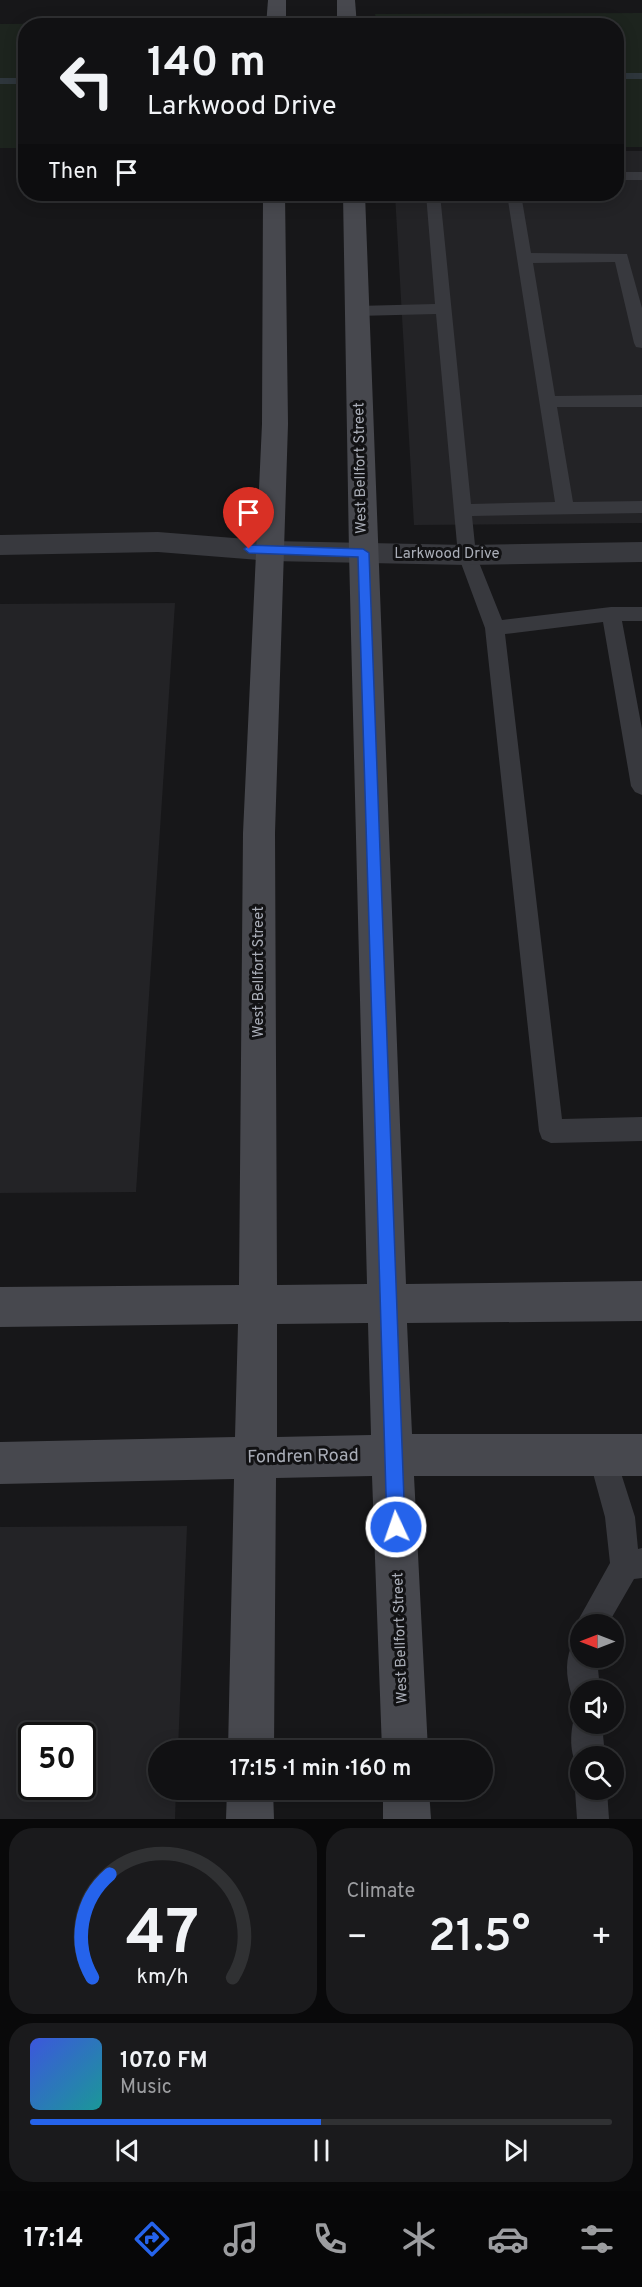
<!DOCTYPE html>
<html lang="en">
<head>
<meta charset="utf-8">
<style>
	:root { --surface:#111113; --page:#1a1a1c; --text:#f1f3f6; --muted:#9c9da0; --line:#303133; --accent:#2563eb }
	body { margin:0; font-family:Overpass,sans-serif; background:var(--page); color:var(--text); height:100vh; display:flex; flex-direction:column; font-size:22px; white-space:nowrap }
	* { box-sizing:border-box; margin:0 }
	p { font-size:20px; color:var(--muted) }
	.icon { flex:none; width:33px; height:33px; fill:none; stroke:currentColor; stroke-width:2; stroke-linecap:round; stroke-linejoin:round }
	.map { position:relative; height:1819px; overflow:hidden }
	.sheet { display:flex; flex-direction:column; gap:9px; padding:9px; background:#09090a; flex:1 }
	.sheet>* { flex:none }
	.banner { position:absolute; left:18px; top:18px; width:606px; height:183px; border-radius:24px; box-shadow:0 3px 15px #0003,0 0 0 2px var(--line); background:#111113; color:var(--text); overflow:hidden }
	.needle { width:39px; rotate:270deg }
	.fabs { position:absolute; left:570px; top:1614px; display:grid; gap:12px }
	.fabs a { display:grid; place-items:center; width:54px; height:54px; border-radius:50%; background:var(--surface); box-shadow:0 3px 15px #0003,0 0 0 2px var(--line); font-size:30px }
	.speed { position:absolute; left:18px; top:1722px; display:flex; gap:12px; font-size:30px; font-weight:700; text-align:center }
	.speed>* { display:grid; place-content:center; width:78px; height:78px; border-radius:50%; background:var(--surface); box-shadow:0 3px 15px #0003,0 0 0 2px var(--line); line-height:1 }
	.speed .limit { border:3px solid #111; border-radius:9px; background:#fff; color:#111 }
	.pin { position:absolute; display:grid; place-items:center; width:51px; height:51px; color:#fff; margin:-62px -26px; border-radius:50% 50% 50% 0; rotate:-45deg; box-shadow:0 0 6px #0007 }
	.pin .icon { rotate:45deg }
	.me { position:absolute; width:66px; margin:-33px; rotate:357deg; stroke-linejoin:round; filter:drop-shadow(0 0 4px #0008) }
	.turn { display:flex; align-items:center; gap:21px; height:126px; padding:0 30px; font-size:27px }
	.turn .icon { width:78px; height:78px; stroke-width:2.5 }
	.turn b { display:block; font-size:42px; line-height:51px }
	.then { display:flex; align-items:center; height:57px; padding:0 30px; background:#0003; gap:12px; font-size:22px }
	.big { font-size:45px; font-weight:600; line-height:1.1 }
	.sheet .widget { flex:1; display:flex; flex-direction:column; justify-content:center; gap:9px; min-width:0; padding:0 21px; border-radius:24px; background:var(--page) }
	.sheet .dial { align-items:center; gap:0 }
	.dial svg { height:156px; overflow:visible; fill:none; stroke:var(--line); stroke-width:7; stroke-linecap:round; text-anchor:middle }
	.dial text { fill:var(--text); stroke:none }
	.song { display:flex; align-items:center; gap:18px }
	.cover { width:72px; height:72px; border-radius:9px; background:linear-gradient(135deg,hsl(230 70% 55%),hsl(180 70% 35%)) }
	.played { height:6px; border-radius:3px; background:linear-gradient(90deg,var(--accent) 50%,var(--line) 50%) }
	.keys { display:flex; justify-content:space-around; direction:ltr }
	.heat { display:flex; justify-content:space-between; align-items:center; font-size:33px; direction:ltr }
	.sheet .tiles { flex:1; display:grid; gap:9px; grid-template-columns:1fr 1fr }
	.widget:last-child { grid-column:span 2 }
	.trip { position:absolute; left:148px; top:1740px; width:345px; height:60px; border-radius:30px; background:var(--surface); box-shadow:0 3px 15px #0003,0 0 0 2px var(--line); font-weight:600; line-height:60px; text-align:center }
	.tabs { display:flex; height:96px; justify-content:space-around; align-items:center; background:#070708; color:var(--muted) }
	.tabs .icon { width:42px; height:42px }
	.tabs .current { color:var(--accent) }
	.tabs b { font-size:27px; color:var(--text) }
	.map>svg:first-child { display:block }
	.built { fill:#232326; fill-rule:evenodd }
	.green { fill:#1d241e }
	.lines { fill:none; stroke-linecap:round; stroke-linejoin:round }
	.stream { fill:#2e363c; fill-rule:evenodd }
	.service { fill:#38393e; fill-rule:evenodd }
	.minor { fill:#38393e; fill-rule:evenodd }
	.secondary { fill:#47484e; fill-rule:evenodd }
	.route { fill:#2563eb; stroke:#184099; stroke-width:1.5 }
	.labels { text-anchor:middle; dominant-baseline:central; stroke-width:6; stroke-linejoin:round; paint-order:stroke }
	.street-label { font-size:15px; fill:#aaaeb8; stroke:#121214 }
	.near-street-label { font-size:18px; fill:#aaaeb8; stroke:#121214 }
</style>
</head>
<body>
<div class="map">
<svg width="642" height="1819" viewBox="0 0 642 1819">
	<rect width="100%" height="100%" fill="#171719"/>
	<g class="built">
		<path d="M 617,151 L 642,151 L 642,523 L 414,525 L 395,194 L 616,194 Z"/>
		<path d="M 175,603 L 136,1192 L 0,1193 L 0,604 Z"/>
		<path d="M 187,1526 L 178,1750 L 159,1750 L 159,1790 L 176,1790 L 175,1819 L 0,1819 L 0,1527 ZM 32,1736 L 82,1736 L 82,1786 L 32,1786 Z"/>
	</g>
	<g class="green">
		<path d="M 642,13 L 642,147 L 617,147 L 616,26 L 377,26 L 375,14 Z"/>
		<path d="M 136,23 L 168,25 L 26,26 L 25,148 L 0,148 L 0,24 Z"/>
	</g>
	<g class="lines">
		<g class="stream">
			<rect x="616" y="73" width="26" height="6"/>
			<rect x="0" y="78" width="26" height="6"/>
		</g>
		<g class="service">
			<rect x="616" y="172" width="26" height="8"/>
			<path d="M 426,194 L 440,194 L 471,504 L 555,502 L 507,194 L 521,194 L 531,253 L 627,254 L 642,308 L 642,348 L 636,347 L 634,343 L 615,262 L 533,263 L 555,396 L 642,395 L 642,407 L 557,407 L 573,502 L 642,501 L 642,513 L 472,516 L 476,555 L 502,620 L 611,607 L 642,607 L 642,621 L 622,621 L 642,729 L 642,795 L 635,792 L 631,786 L 603,622 L 505,634 L 562,1119 L 642,1117 L 642,1141 L 551,1143 L 542,1139 L 539,1131 L 485,628 L 458,555 L 436,314 L 357,316 L 349,311 L 357,306 L 435,304 Z"/>
			<path d="M 602,1441 L 612,1445 L 635,1517 L 638,1549 L 642,1548 L 642,1578 L 634,1579 L 608,1624 L 580,1624 L 580,1635 L 576,1624 L 610,1563 L 605,1517 L 588,1455 L 592,1445 Z"/>
			<path d="M 580,1643 L 580,1658 L 597,1658 L 600,1690 L 580,1690 L 580,1704 L 574,1701 C 567,1684 564,1664 571,1647 Z"/>
			<path d="M 580,1711 L 580,1724 L 602,1724 L 605,1756 L 580,1756 L 580,1768 C 568,1757 570,1727 576,1713 Z"/>
			<path d="M 580,1779 L 580,1790 L 607,1790 L 609,1819 L 577,1819 L 575,1790 Z"/>
		</g>
		<path class="minor" d="M 158,532 L 271,541 L 467,545 L 642,542 L 642,562 L 467,565 L 271,561 L 158,552 L 0,555 L 0,535 Z"/>
		<g class="secondary">
			<path d="M 268,0 L 286,0 L 286,26 L 266,26 Z"/>
			<path d="M 337,0 L 355,0 L 357,26 L 337,26 Z"/>
			<path d="M 263,194 L 285,194 L 288,424 L 275,833 L 277,1285 L 367,1284 L 349,553 L 343,194 L 365,194 L 406,1284 L 642,1281 L 642,1321 L 407,1323 L 412,1434 L 642,1434 L 642,1476 L 414,1476 L 428,1750 L 382,1750 L 372,1476 L 276,1478 L 274,1750 L 228,1750 L 234,1479 L 0,1484 L 0,1442 L 235,1437 L 238,1324 L 0,1327 L 0,1287 L 239,1285 L 243,833 L 262,424 ZM 368,1323 L 371,1435 L 277,1437 L 277,1324 Z"/>
			<path d="M 227,1790 L 273,1790 L 274,1819 L 226,1819 Z"/>
			<path d="M 383,1790 L 429,1790 L 431,1819 L 383,1819 Z"/>
		</g>
	</g>
	<path class="route" d="M 249,545 L 363,549 L 369,553 L 405,1527 L 403,1533 L 396,1536 L 390,1533 L 387,1527 L 358,557 L 249,553 L 244,549 Z"/>
	<g class="labels">
		<g class="street-label">
			<text transform="translate(361 468) rotate(-91)">West Bellfort Street</text>
			<text x="447" y="554">Larkwood Drive</text>
			<text transform="translate(259 972) rotate(-90)">West Bellfort Street</text>
			<text transform="translate(401 1638) rotate(-92)">West Bellfort Street</text>
		</g>
		<g class="near-street-label">
			<text transform="translate(303 1457) rotate(-1)">Fondren Road</text>
		</g>
	</g>
</svg>
<div class="fabs">
<a><svg class="needle" viewBox="-14 -14 28 28"><path d="M0-13l5 13h-10z" fill="#e53935"/><path d="M0 13l5-13h-10z" fill="#9c9da0"/></svg></a>
<a><svg class="icon" aria-label="sound" viewBox="0 0 24 24"><path d="M4 9h4l5-4v14l-5-4H4zM17 9q2 3 0 6"/></svg></a>
<a><svg class="icon" aria-label="search" viewBox="0 0 24 24"><circle cx="10" cy="10" r="6"/><path d="M15 15l6 6"/></svg></a>
</div>
<div class="speed"><div class="limit">50</div></div>
<div class="pin" style="left:249px;top:549px;background:#d93025"><svg class="icon" aria-label="arrive" viewBox="0 0 24 24"><path d="M6 21V4h12l-3 4 3 4H6"/></svg></div>
<svg class="me" style="left:396px;top:1527px" viewBox="-20 -20 40 40"><circle r="17" fill="#2563eb" stroke="#fff" stroke-width="3"/><path d="M0-11L8 9 0 5-8 9z" fill="#fff"/></svg>
<div class="trip">17:15 · 1 min · 160 m</div>
<div class="banner">
<div class="turn"><svg class="icon" aria-label="left" viewBox="0 0 24 24"><path d="M17 20v-9H6M10 6l-5 5 5 5"/></svg><div><b>140 m</b>Larkwood Drive</div></div>
<div class="then">Then<svg class="icon" aria-label="arrive" viewBox="0 0 24 24"><path d="M6 21V4h12l-3 4 3 4H6"/></svg></div>
</div>
</div>
<section class="sheet">
<div class="tiles">
<div class="widget dial"><svg viewBox="0 0 100 80">
<path d="M14 69A42 42 0 1 1 86 69"/>
<path d="M14 69A42 42 0 0 1 23 16" stroke="#2563eb"/>
<text x="50" y="56" font-size="32" font-weight="700">47</text>
<text x="50" y="72" font-size="11">km/h</text>
</svg></div>
<div class="widget"><p>Climate</p>
<div class="heat"><a>−</a><b class="big">21.5°</b><a>+</a></div>
</div>
<div class="widget">
<div class="song"><i class="cover"></i><div><b>107.0 FM</b><p>Music</p></div></div>
<div class="played"></div>
<div class="keys"><svg class="icon" aria-label="previous" viewBox="0 0 24 24"><path d="M18 5L8 12l10 7zM5 5v14"/></svg><svg class="icon" aria-label="pause" viewBox="0 0 24 24"><path d="M8 5v14M16 5v14"/></svg><svg class="icon" aria-label="next" viewBox="0 0 24 24"><path d="M6 5l10 7-10 7zM19 5v14"/></svg></div>
</div>
</div>
</section>
<nav class="tabs">
<b>17:14</b>
<svg class="icon current" aria-label="directions" viewBox="0 0 24 24"><path d="M12 3l9 9-9 9-9-9zM9 14v-3h6M13 9l2 2-2 2"/></svg>
<svg class="icon" aria-label="music" viewBox="0 0 24 24"><path d="M9 18V5l10-2v13"/><circle cx="6" cy="18" r="3"/><circle cx="16" cy="16" r="3"/></svg>
<svg class="icon" aria-label="phone" viewBox="0 0 24 24"><path d="M5 4h4l2 5-3 2q2 4 5 5l2-3 5 2v4C11 20 4 13 5 4z"/></svg>
<svg class="icon" aria-label="climate" viewBox="0 0 24 24"><path d="M12 3v18M4 7l16 10M4 17L20 7"/></svg>
<svg class="icon" aria-label="car" viewBox="0 0 24 24"><path d="M5 17H2v-5l4-1 3-4h7l3 4 3 1v5h-3M9 17h6M6 11h13"/><circle cx="7" cy="17" r="2"/><circle cx="17" cy="17" r="2"/></svg>
<svg class="icon" aria-label="filters" viewBox="0 0 24 24"><path d="M4 7h16M4 17h16"/><circle cx="9" cy="7" r="2"/><circle cx="15" cy="17" r="2"/></svg>
</nav>
</body>
</html>
